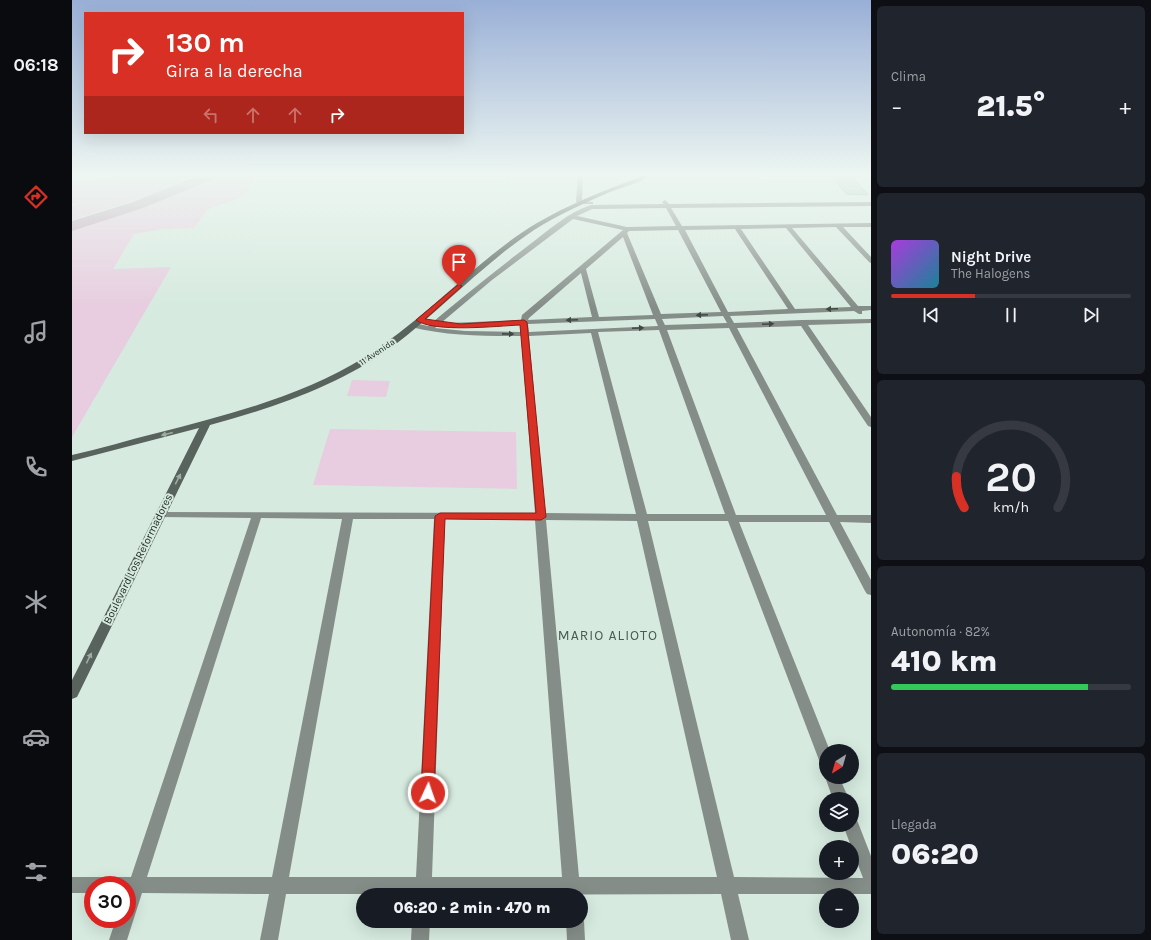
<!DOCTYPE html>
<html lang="es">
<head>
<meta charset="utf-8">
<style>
	:root { --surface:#171b24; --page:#20242c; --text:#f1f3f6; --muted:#9ea1a6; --line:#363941; --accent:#d93025 }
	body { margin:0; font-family:Karla,sans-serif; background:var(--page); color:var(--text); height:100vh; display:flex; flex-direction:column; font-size:15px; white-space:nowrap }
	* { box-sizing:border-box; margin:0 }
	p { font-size:13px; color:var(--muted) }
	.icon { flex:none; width:22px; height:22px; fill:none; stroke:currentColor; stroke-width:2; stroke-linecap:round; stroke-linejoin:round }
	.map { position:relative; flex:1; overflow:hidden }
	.details { display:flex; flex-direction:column; gap:6px; padding:6px; background:#0d0f14; width:280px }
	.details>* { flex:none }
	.hud { position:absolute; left:12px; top:12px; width:380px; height:122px; border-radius:0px; box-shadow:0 4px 16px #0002; background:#d93025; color:#fff; overflow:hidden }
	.needle { width:26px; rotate:217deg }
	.tools { position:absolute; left:747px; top:744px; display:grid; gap:8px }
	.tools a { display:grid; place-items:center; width:40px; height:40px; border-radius:50%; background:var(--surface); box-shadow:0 4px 16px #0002; font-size:20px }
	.speed { position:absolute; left:12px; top:876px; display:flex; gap:8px; font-size:20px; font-weight:700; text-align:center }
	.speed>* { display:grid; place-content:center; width:52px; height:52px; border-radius:50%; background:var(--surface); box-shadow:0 4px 16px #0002; line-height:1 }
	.speed .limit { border:6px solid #d22; background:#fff; color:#111 }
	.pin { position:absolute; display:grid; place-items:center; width:34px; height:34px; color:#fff; margin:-41px -17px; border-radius:50% 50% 50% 0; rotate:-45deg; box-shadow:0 0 4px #0007 }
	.pin .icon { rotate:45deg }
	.me { position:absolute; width:44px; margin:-22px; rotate:3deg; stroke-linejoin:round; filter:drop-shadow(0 0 3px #0008) }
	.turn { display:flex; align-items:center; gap:14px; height:84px; padding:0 16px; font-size:18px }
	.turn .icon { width:52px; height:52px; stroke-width:2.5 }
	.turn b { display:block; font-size:28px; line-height:34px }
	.lanes { display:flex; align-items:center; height:38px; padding:0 16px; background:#0003; justify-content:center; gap:20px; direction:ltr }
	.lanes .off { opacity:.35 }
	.big { font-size:30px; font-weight:800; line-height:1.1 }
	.details .card { flex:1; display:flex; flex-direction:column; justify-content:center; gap:6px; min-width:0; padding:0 14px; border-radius:6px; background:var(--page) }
	.details .dial { align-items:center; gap:0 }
	.dial svg { height:104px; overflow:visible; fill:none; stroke:var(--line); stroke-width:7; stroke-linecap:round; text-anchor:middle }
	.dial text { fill:var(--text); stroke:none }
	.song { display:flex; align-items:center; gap:12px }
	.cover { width:48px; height:48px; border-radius:6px; background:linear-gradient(135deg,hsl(280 70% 55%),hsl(190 70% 35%)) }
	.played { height:4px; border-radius:2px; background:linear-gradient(90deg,var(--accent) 35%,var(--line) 35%) }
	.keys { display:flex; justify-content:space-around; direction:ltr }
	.heat { display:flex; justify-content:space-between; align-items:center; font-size:22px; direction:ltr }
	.charge { height:6px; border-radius:3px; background:linear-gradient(90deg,#34c759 82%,var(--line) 0) }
	.trip { position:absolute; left:284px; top:888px; width:232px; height:40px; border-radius:20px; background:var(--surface); box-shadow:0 4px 16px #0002; font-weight:800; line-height:40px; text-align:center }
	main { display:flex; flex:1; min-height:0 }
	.tab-bar { display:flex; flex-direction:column; width:72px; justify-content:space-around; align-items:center; background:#090b0e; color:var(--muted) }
	.tab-bar .icon { width:28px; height:28px }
	.tab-bar .selected { color:var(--accent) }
	.tab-bar b { font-size:18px; color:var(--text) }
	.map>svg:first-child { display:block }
	.green { fill:#e7cddf }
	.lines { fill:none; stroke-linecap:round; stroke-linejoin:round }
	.river { fill:#c2a7ba; fill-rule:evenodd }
	.building { fill:#b4c8bd; stroke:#92a59a }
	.minor { fill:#858d88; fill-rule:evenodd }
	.secondary { fill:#57635c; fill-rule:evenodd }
	.oneway { fill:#404844 }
	.oneway2 { fill:#9dada4 }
	.route { fill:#d93025; stroke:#8d1f18 }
	.labels { text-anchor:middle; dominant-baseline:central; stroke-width:4; stroke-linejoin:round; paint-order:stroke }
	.far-street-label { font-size:9px; fill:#1b231f; stroke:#d6eadf }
	.street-label { font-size:11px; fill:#1b231f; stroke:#d6eadf }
	.near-neighbourhood-label { font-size:14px; letter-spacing:1px; fill:#4a5b52; stroke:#d6eadf }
</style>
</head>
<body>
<main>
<nav class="tab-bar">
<b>06:18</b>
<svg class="icon selected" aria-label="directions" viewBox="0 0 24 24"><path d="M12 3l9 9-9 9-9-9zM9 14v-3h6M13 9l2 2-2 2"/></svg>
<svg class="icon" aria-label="music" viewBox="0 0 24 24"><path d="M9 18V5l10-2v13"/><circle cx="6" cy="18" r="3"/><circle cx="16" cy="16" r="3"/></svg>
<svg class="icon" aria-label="phone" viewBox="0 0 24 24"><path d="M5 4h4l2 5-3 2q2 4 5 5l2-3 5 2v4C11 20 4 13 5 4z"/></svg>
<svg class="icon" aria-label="climate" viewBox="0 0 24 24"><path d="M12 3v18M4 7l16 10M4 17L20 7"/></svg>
<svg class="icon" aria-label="car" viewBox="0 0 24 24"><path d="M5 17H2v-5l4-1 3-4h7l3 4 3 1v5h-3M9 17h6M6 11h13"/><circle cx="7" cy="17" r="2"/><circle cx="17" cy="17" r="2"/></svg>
<svg class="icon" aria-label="filters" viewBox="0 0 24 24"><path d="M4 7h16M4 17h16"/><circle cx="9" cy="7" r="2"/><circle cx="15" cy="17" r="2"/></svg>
</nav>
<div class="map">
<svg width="799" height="940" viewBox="0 0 799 940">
	<rect width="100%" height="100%" fill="#d6eadf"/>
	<g class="green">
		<path d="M 45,176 L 124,176 L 63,200 L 0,220 L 0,206 L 8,204 L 0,204 L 0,181 L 43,178 Z"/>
		<path d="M 145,176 L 185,176 L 171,197 L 136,209 L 122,228 L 91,229 L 62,234 L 41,269 L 99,267 L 0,437 L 0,230 L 77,203 L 120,184 Z"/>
		<path d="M 280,380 L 318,381 L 314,397 L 275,396 Z"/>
		<path d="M 258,429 L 444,432 L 445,489 L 241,485 Z"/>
	</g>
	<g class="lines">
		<path class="river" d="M 125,176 L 143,176 L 141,179 L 71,208 L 0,231 L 0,221 L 61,202 Z"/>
	</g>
	<path class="building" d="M 760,176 L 780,176 L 796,195 L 774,194 Z"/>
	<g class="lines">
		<g class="minor">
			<path d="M 506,176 L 511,176 L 510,201 L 521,202 L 521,204 L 507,204 L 504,202 Z"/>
			<path d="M 593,200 L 597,204 L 799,202 L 799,206 L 599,208 L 610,226 L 799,223 L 799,227 L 771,227 L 799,257 L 799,263 L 797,262 L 764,227 L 720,228 L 786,306 L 799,306 L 799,310 L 790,311 L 790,314 L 787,314 L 782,311 L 658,316 L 662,323 L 730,320 L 799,319 L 799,323 L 736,325 L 799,417 L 799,427 L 796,426 L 729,326 L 665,328 L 765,515 L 799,515 L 799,523 L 768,522 L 799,580 L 799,595 L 795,594 L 793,591 L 757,522 L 667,522 L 758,751 L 754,751 L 754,766 L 749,765 L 747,760 L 656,521 L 576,521 L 662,877 L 791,878 L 771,825 L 780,825 L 780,818 L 785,820 L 799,856 L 799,894 L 666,894 L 677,940 L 659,940 L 649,894 L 343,895 L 343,894 L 214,894 L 206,940 L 188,940 L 197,894 L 70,893 L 55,940 L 37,940 L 44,919 L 55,919 L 55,885 L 21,885 L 21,893 L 0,893 L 0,877 L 59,877 L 179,518 L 88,517 L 84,516 L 83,514 L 84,512 L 463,513 L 449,336 C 412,336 375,336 339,327 L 338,325 L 342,323 L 356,326 C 389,298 423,271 457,245 C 476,231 496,212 519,205 L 592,204 L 590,202 ZM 594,208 L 604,226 L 555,227 L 505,216 L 520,209 ZM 501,219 L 551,230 L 450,315 L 449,320 L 377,323 L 373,325 L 377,327 L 448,324 L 449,332 L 393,331 L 363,328 L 420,280 ZM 714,228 L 779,307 L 723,309 L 669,229 ZM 663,229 L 716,309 L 656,312 L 613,230 ZM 606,230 L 649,312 L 589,314 L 555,233 L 557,231 ZM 551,237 L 581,315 L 527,317 L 514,269 ZM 509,273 L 520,317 L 456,320 L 457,318 ZM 651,316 L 655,323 L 593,325 L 590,319 ZM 583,319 L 586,326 L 457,332 L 456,324 ZM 657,328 L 754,515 L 664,515 L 595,330 ZM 587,330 L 653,514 L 575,514 L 526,332 ZM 519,333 L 564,514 L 473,513 L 457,336 ZM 189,518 L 270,519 L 200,877 L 75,877 ZM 281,519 L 362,519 L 344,877 L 217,877 ZM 373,519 L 463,520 L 490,877 L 360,877 ZM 474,520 L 565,521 L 645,877 L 507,877 Z"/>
			<path d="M 754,774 L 754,777 L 767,777 L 777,799 L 761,799 L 753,777 Z"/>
			<path d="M 509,915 L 512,921 L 513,940 L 495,940 L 494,921 L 509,921 Z"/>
			<path d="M 340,921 L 358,921 L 357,940 L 339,940 Z"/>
		</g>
		<path class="secondary" d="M 570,176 L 577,176 C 566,184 550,187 538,192 C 512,203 486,215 462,230 C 411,264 369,310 320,347 C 266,386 201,408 138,425 L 7,693 L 5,697 L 0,699 L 0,680 L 127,428 L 0,461 L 0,455 C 28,449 56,440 85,433 C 156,415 230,396 293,357 C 347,323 391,275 442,238 C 481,210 526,193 570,176 Z"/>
	</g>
	<defs><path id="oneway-solid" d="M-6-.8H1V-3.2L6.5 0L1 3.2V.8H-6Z"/></defs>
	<g class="oneway">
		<use href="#oneway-solid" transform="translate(760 309) rotate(178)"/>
		<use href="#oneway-solid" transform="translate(630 315) rotate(178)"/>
		<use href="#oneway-solid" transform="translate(500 320) rotate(178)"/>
		<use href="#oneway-solid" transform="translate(696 324) rotate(-2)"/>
		<use href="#oneway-solid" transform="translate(566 328) rotate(-2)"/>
		<use href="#oneway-solid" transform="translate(436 334) rotate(1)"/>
	</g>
	<g class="oneway2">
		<use href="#oneway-solid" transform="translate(95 434) rotate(166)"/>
		<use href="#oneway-solid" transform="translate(106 479) rotate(-63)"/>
		<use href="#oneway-solid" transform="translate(17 658) rotate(-64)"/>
	</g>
	<linearGradient id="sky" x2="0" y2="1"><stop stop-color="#99afd6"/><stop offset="0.57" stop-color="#edf6f1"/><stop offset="1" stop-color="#edf6f1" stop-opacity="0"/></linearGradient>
	<rect width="799" height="307" fill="url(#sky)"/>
	<path class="route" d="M 387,284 L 390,286 L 389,287 L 353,319 L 389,324 L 452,320 L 455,322 L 474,517 L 469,520 L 373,519 L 362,793 L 360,797 L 356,799 L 351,797 L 349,793 L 363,516 L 368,513 L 464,513 L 448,325 C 426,326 361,333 344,320 Z"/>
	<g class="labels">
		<g class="far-street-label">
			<text transform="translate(305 352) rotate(-34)">11 Avenida</text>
		</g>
		<g class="street-label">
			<text transform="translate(66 559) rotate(-64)">Boulevard Los Reformadores</text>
		</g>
		<g class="near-neighbourhood-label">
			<text x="536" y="635">MARIO ALIOTO</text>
		</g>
	</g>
</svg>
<div class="tools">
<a><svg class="needle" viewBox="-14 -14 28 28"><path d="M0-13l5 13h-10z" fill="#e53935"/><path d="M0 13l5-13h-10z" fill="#9ea1a6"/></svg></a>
<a><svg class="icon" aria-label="layers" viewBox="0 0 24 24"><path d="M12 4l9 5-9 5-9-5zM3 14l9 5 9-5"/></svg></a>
<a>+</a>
<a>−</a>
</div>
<div class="speed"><div class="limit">30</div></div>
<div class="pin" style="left:387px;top:286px;background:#d93025"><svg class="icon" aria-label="arrive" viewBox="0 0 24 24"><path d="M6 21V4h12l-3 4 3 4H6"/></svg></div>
<svg class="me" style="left:356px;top:793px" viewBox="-20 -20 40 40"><circle r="17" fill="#d93025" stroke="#fff" stroke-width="3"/><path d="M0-11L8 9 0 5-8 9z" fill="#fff"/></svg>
<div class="trip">06:20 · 2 min · 470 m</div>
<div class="hud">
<div class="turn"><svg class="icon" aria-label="right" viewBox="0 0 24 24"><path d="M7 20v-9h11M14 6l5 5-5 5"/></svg><div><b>130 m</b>Gira a la derecha</div></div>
<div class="lanes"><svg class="icon off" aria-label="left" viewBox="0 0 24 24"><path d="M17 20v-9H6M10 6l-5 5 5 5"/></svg><svg class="icon off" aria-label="ahead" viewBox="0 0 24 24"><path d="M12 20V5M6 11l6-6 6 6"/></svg><svg class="icon off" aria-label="ahead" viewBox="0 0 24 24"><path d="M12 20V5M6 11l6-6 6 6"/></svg><svg class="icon" aria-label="right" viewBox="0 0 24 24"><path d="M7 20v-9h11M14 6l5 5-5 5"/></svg></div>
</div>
</div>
<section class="details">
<div class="card"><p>Clima</p>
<div class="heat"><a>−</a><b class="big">21.5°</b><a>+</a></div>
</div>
<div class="card">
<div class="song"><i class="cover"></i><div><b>Night Drive</b><p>The Halogens</p></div></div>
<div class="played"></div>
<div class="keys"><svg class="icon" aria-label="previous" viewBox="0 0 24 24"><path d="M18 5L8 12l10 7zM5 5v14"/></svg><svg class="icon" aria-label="pause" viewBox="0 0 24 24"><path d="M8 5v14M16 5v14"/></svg><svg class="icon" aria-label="next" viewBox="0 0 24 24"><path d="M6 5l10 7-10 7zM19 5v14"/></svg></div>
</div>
<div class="card dial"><svg viewBox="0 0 100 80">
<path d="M14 69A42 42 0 1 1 86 69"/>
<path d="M14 69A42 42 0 0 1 8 45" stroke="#d93025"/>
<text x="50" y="56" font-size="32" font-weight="700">20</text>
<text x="50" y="72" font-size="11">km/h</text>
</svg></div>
<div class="card"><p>Autonomía · 82%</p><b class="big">410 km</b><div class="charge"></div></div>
<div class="card"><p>Llegada</p><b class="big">06:20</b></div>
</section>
</main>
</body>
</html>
